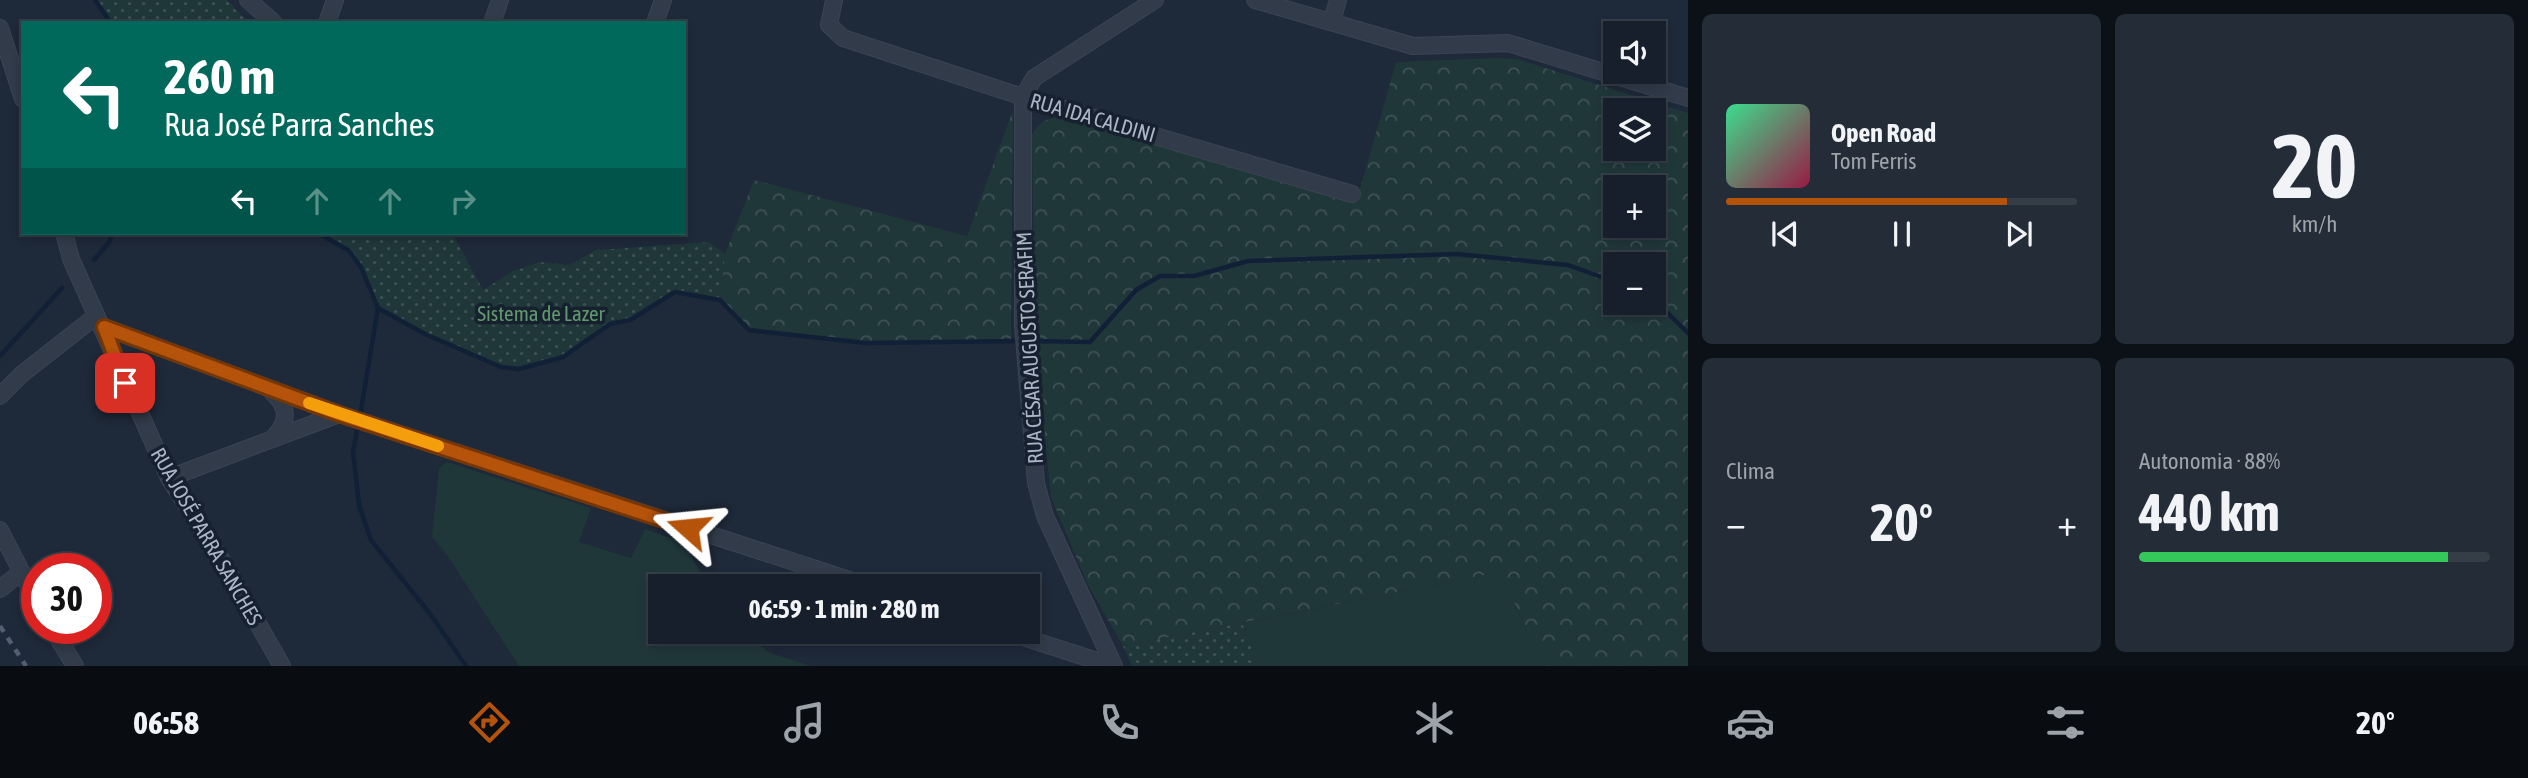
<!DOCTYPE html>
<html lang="pt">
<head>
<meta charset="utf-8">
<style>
	:root { --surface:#161f2b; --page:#232c37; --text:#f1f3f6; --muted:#9ea2a9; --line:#353d47; --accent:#b45309 }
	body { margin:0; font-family:"Asap Condensed",sans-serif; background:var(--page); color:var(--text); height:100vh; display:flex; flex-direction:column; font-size:26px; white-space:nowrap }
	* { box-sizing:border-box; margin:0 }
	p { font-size:23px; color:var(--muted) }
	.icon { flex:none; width:38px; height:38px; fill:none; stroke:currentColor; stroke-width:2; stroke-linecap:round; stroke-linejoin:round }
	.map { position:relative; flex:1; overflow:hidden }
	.sheet { display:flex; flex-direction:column; gap:14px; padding:14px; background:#0c1118; width:840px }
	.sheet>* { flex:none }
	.top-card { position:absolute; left:21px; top:21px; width:665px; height:214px; border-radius:0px; box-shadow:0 4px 10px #0003,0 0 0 2px var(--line); background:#00695c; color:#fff; overflow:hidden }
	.buttons { position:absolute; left:1603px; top:21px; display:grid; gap:14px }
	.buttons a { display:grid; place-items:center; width:63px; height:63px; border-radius:0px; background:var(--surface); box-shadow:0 4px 10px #0003,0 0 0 2px var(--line); font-size:35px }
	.speed { position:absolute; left:21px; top:553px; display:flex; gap:14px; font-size:35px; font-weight:700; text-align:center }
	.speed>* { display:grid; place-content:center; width:91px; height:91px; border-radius:50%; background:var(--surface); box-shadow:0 4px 10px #0003,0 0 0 2px var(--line); line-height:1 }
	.speed .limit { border:10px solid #d22; background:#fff; color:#111 }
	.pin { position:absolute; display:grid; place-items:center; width:60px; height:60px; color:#fff; margin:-30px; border-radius:14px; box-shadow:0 4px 10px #0006 }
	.me { position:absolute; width:77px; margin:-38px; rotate:288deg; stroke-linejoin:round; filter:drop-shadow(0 0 5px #0008) }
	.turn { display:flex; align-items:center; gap:24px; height:147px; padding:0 28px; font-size:32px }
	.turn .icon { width:91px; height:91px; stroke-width:2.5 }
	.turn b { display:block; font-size:49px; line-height:60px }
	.lanes { display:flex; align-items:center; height:66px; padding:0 28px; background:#0003; justify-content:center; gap:35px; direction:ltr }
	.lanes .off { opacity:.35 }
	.big { font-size:52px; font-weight:700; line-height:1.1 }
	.sheet .tile { flex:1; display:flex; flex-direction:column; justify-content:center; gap:10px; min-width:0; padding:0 24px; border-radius:10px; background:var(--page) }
	.sheet .dial { align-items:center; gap:0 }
	.dial b { font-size:91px; line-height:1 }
	.song { display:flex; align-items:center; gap:21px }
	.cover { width:84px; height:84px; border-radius:10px; background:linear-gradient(135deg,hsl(150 70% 55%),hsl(340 70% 35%)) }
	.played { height:7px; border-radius:4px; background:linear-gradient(90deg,var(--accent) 80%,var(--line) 80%) }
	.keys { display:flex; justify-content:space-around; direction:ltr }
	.heat { display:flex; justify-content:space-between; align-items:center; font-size:38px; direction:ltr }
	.charge { height:10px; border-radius:5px; background:linear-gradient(90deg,#34c759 88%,var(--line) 0) }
	.sheet .tiles { flex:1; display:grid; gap:14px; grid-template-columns:repeat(2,1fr) }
	.trip { position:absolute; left:648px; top:574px; width:392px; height:70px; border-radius:0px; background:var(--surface); box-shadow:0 4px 10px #0003,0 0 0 2px var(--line); font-weight:700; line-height:70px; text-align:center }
	.dock { display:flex; height:112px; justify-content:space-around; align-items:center; background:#090c11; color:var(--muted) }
	.dock .icon { width:49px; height:49px }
	.dock .current { color:var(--accent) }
	.dock b { font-size:32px; color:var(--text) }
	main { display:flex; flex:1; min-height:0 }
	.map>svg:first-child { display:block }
	.grass { fill:#20373a }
	.forest { fill:url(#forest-crowns); fill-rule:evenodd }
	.park { fill:url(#park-dots) }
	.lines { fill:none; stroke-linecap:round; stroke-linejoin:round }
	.stream { stroke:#112037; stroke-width:4.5 }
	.street-casing { stroke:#3b4453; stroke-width:18 }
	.street { stroke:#313b49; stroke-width:16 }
	.rail { stroke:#535f71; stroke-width:4.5; stroke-dasharray:7 7; stroke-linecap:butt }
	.route-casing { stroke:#753606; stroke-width:18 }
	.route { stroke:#b45309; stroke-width:12 }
	.slow { stroke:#f59e0b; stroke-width:12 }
	.labels { text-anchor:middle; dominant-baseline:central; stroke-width:7; stroke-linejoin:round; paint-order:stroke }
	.street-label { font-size:21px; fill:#abb5c6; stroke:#17202e }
	.park-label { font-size:21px; fill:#61996e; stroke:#17202e }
</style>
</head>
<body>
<main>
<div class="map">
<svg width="1688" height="666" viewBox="0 0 1688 666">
	<defs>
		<pattern id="forest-crowns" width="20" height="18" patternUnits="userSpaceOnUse" patternTransform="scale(1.75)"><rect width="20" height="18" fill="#20373a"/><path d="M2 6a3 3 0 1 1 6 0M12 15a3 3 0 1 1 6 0" fill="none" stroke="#3e5255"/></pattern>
		<pattern id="park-dots" width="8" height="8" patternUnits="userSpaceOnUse" patternTransform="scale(1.75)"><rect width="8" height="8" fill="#20373a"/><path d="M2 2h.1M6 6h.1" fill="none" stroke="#3e5255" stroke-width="1.8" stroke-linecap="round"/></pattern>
	</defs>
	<rect width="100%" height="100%" fill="#1e2939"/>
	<g class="grass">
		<path d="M 447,462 L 591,508 L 579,542 L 631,558 L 645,529 L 684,543 L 708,586 L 660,586 L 660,632 L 743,632 L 770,653 L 811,666 L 519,666 L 447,555 L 432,537 L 439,468 Z"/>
		<path d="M 1500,572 L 1543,666 L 1259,666 L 1242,623 Z"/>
	</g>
	<g class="forest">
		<path d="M 1497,58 L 1517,59 L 1688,113 L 1688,666 L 1543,666 L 1500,572 L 1123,646 L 1088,585 L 1051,497 L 1035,341 L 1032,134 C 1041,120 1048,117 1065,118 L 1356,203 L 1396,62 ZM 1615,110 L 1654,110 L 1654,149 L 1615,149 ZM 1615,187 L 1654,187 L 1654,226 L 1615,226 ZM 1615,264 L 1654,264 L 1654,303 L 1615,303 Z"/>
		<path d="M 1013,110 L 1011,341 L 866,343 L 749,330 L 720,300 L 725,254 L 754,180 L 967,236 Z"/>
	</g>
	<g class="park">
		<path d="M 95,0 L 227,0 L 249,23 L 111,23 Z"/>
		<path d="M 318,233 L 452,233 L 483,290 L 511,272 L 539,262 L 569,265 L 596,250 L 709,242 L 725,254 L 720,300 L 675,292 L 630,320 L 609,324 L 563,357 L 519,369 L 499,366 L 425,334 L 378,308 C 360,265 359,256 318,233 Z"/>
		<path d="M 1242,623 L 1259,666 L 1132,666 L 1123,646 Z"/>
	</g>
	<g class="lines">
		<g class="stream">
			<path d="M 95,0 L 111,23"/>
			<path d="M 318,233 L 348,250 L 361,267 L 378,308 L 360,416"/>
			<path d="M 94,260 L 110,241 L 112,233"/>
			<path d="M 1654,300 L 1688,333"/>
			<path d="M 378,308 L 425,334 L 501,367 L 519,369 L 563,357 L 610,324 L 630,320 L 675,292 L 720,300 L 749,330 L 866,343 L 1021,341"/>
			<path d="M 1029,341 L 1090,342 L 1136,290 L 1160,276 L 1194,276 L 1248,261 L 1457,254 L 1568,265 L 1615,282"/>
			<path d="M 0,356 L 62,288"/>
			<path d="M 358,425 L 353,452 L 359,505 L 371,540 L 431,615 L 466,666"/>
		</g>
		<defs>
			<g id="street">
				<path d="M 248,0 L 274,23"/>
				<path d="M 834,0 L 829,25 L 843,38 L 1023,97 L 1352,194"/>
				<path d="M 1255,0 L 1413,46 L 1508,43 L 1688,98"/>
				<path d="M 1332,21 L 1338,0"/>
				<path d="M 327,23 L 335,0"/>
				<path d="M 492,23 L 500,0"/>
				<path d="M 655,23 L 663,0"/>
				<path d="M 0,28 L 23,99"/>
				<path d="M 64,233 L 71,259 L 169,478 L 224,564 L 282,666"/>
				<path d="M 104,327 L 339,414 L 868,586"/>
				<path d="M 272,392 C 289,407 289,422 273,438"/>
				<path d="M 0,396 L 22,374 L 96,316"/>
				<path d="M 169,478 L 339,414"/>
				<path d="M 0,530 L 37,602"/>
				<path d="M 0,589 L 20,573"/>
				<path d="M 52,628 L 75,666"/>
				<path d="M 1007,632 L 1113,666"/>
				<path d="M 1114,666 L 1045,516 L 1036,483 L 1023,325 L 1023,97 L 1034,78 L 1155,0"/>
			</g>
		</defs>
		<use href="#street" class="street-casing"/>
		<use href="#street" class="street"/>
		<path class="rail" d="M 0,626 L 26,666"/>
	</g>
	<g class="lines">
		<defs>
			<path id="route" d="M 125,383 L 104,327 L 339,414 L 688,528"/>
		</defs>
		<use href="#route" class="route-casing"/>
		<use href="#route" class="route"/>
		<path class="slow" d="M 309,403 L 438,446"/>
	</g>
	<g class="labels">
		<g class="street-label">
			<text transform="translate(1093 117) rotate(16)">RUA IDA CALDINI</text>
			<text transform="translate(1029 348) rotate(-93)">RUA CÉSAR AUGUSTO SERAFIM</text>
			<text transform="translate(207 536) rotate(60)">RUA JOSÉ PARRA SANCHES</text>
		</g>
		<g class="park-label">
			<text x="541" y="313">Sistema de Lazer</text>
		</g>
	</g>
</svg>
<div class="buttons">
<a><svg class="icon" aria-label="sound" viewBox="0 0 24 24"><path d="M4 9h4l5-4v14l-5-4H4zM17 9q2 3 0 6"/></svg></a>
<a><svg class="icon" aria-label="layers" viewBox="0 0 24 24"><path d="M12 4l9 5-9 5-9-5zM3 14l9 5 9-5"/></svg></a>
<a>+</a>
<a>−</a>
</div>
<div class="speed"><div class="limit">30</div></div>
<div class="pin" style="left:125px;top:383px;background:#d93025"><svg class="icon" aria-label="arrive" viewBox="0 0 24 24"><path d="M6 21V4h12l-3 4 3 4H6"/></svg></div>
<svg class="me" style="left:688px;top:528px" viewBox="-20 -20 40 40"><path d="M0-17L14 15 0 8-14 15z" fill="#b45309" stroke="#fff" stroke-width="4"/></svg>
<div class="trip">06:59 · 1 min · 280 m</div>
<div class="top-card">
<div class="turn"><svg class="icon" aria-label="left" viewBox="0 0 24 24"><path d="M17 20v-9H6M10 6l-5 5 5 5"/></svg><div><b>260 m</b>Rua José Parra Sanches</div></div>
<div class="lanes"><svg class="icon" aria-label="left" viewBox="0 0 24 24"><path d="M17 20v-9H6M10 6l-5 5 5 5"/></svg><svg class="icon off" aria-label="ahead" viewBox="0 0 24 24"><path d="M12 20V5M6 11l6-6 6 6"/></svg><svg class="icon off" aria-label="ahead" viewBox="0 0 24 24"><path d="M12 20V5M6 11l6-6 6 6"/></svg><svg class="icon off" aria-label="right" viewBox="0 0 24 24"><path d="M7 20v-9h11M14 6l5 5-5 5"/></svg></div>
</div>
</div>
<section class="sheet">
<div class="tiles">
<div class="tile">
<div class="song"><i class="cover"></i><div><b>Open Road</b><p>Tom Ferris</p></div></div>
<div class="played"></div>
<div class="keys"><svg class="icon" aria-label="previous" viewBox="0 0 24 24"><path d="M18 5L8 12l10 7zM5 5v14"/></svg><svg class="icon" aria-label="pause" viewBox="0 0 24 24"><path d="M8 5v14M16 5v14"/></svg><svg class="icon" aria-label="next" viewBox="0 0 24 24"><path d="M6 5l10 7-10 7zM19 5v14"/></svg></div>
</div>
<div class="tile dial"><b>20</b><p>km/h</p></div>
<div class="tile"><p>Clima</p>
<div class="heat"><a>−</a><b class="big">20°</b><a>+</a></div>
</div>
<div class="tile"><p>Autonomia · 88%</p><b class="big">440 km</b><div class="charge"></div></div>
</div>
</section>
</main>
<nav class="dock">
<b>06:58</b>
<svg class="icon current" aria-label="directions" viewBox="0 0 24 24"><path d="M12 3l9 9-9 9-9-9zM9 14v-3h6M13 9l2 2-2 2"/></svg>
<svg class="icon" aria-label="music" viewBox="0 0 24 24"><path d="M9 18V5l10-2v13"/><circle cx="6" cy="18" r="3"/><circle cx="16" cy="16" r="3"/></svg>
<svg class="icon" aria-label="phone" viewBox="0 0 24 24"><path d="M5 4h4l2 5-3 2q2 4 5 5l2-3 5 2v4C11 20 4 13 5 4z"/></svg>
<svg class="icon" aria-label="climate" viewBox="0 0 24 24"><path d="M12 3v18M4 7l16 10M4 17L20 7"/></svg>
<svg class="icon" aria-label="car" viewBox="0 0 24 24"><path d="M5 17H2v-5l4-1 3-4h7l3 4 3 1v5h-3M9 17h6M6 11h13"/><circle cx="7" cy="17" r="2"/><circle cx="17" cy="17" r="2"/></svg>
<svg class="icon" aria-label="filters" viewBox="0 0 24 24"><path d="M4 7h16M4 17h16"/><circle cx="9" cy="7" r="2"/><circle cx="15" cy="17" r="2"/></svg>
<b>20°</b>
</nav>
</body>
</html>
